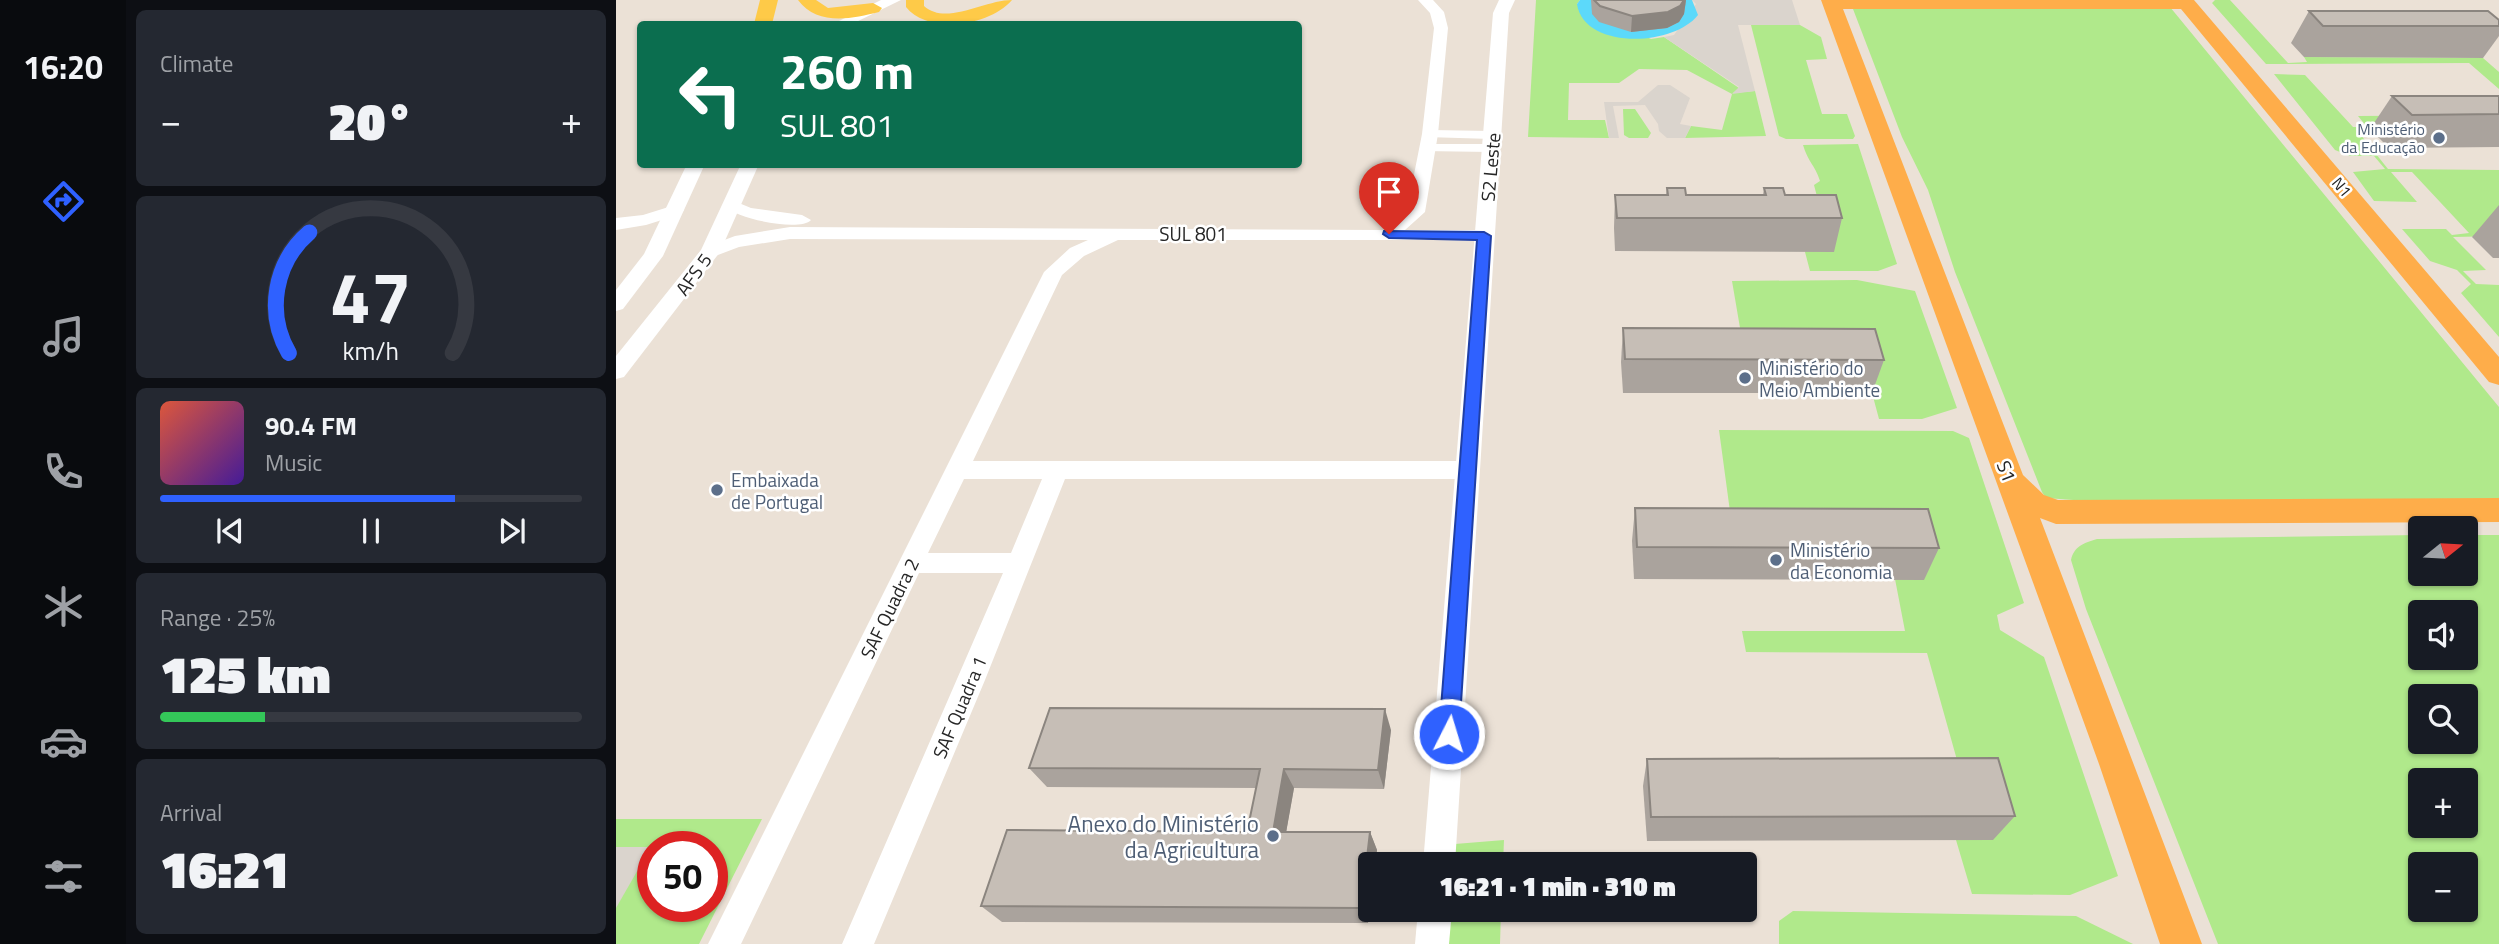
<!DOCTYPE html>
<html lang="en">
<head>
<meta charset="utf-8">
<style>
	:root { --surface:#171b24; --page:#242831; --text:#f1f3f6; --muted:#9ea1a6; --line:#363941; --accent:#2f61ff }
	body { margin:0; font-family:"Titillium Web",sans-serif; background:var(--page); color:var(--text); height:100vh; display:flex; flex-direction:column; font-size:26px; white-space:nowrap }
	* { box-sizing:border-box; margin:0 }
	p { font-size:23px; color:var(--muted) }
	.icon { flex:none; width:38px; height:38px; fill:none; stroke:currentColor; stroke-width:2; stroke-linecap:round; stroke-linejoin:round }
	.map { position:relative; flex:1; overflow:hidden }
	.sheet { display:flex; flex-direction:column; gap:10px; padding:10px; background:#0d0f14; width:490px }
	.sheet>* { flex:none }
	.guide { position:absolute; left:21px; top:21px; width:665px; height:147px; border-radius:7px; box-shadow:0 2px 5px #0004; background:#0b6e4f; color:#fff; overflow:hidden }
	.needle { width:46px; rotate:72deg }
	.fabs { position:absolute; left:1792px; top:516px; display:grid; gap:14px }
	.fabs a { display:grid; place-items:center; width:70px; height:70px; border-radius:7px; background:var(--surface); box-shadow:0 2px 5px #0004; font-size:35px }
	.speed { position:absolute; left:21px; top:831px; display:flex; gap:14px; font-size:35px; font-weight:700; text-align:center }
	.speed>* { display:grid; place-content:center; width:91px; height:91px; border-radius:50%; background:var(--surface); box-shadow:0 2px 5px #0004; line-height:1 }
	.speed .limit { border:10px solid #d22; background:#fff; color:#111 }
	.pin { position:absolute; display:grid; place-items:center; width:60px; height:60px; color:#fff; margin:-72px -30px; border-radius:50% 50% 50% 0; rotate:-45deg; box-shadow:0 0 7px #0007 }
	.pin .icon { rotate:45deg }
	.me { position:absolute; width:77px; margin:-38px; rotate:5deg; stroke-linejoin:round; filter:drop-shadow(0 0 5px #0008) }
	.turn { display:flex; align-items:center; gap:24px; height:147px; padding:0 28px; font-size:32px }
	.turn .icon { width:91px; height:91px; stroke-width:2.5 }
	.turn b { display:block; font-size:49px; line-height:60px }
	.big { font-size:52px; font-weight:800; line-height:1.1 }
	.sheet .card { flex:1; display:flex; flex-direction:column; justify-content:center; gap:10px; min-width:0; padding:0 24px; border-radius:10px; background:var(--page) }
	.sheet .dial { align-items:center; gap:0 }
	.dial svg { height:182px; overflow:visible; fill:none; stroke:var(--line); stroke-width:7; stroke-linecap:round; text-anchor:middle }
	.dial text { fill:var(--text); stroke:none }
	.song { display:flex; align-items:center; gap:21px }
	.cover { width:84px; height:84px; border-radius:10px; background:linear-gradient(135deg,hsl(10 70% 55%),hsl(260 70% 35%)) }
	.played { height:7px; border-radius:4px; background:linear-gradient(90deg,var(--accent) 70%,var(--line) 70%) }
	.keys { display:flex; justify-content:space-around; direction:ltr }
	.heat { display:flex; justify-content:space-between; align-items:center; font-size:38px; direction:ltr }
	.charge { height:10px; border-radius:5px; background:linear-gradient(90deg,#34c759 25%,var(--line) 0) }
	.trip { position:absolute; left:742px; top:852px; width:399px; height:70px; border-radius:7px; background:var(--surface); box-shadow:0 2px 5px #0004; font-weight:800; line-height:70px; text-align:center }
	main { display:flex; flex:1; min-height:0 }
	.menu { display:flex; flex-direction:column; width:126px; justify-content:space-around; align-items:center; background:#090b0e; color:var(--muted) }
	.menu .icon { width:49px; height:49px }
	.menu .on { color:var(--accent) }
	.menu b { font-size:32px; color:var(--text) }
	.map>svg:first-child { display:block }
	.green { fill:#b0e98b; fill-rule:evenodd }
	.plaza { fill:#dad4cd }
	.water { fill:#5cd9fa }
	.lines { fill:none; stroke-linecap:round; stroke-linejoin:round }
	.minor { fill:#fff; fill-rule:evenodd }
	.tertiary { fill:#fff; fill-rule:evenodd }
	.secondary { fill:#fff; fill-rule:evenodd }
	.primary { fill:#feca48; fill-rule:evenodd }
	.trunk { fill:#fead4a; fill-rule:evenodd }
	.wall { fill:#aaa39d }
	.shaded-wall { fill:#8b857f }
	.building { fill:#c6beb6; stroke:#8b857f; stroke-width:2 }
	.route { fill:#2f61ff; stroke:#1f3fa6; stroke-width:2 }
	.service-dot { fill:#5c6f8a; stroke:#fff; stroke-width:2.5 }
	.labels { text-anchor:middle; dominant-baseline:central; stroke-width:5; stroke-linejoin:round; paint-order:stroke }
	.far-service-label { font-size:16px; fill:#4e5e75; stroke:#fff; text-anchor:end }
	.far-street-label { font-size:16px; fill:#262626; stroke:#fff }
	.street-label { font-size:19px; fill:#262626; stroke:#fff }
	.service-label { font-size:19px; fill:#4e5e75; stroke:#fff; text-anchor:start }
	.near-service-label { font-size:23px; fill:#4e5e75; stroke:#fff; text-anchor:end }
</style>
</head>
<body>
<main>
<nav class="menu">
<b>16:20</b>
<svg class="icon on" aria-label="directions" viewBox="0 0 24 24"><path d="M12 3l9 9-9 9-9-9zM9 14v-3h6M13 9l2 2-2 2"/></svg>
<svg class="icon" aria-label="music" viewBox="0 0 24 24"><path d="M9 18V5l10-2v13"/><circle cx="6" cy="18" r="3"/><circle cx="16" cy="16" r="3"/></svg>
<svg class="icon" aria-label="phone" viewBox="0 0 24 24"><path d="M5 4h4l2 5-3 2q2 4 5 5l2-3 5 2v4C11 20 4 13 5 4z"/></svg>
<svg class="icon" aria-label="climate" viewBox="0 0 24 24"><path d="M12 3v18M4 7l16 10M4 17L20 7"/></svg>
<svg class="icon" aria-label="car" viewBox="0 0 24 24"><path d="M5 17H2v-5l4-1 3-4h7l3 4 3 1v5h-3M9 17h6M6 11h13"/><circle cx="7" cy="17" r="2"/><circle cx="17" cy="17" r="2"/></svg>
<svg class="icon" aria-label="filters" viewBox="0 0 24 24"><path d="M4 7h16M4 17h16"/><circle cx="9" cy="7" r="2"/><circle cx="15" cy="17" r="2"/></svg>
</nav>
<section class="sheet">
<div class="card"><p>Climate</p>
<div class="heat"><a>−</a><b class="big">20°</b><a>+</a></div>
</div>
<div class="card dial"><svg viewBox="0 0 100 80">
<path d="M14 69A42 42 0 1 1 86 69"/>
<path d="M14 69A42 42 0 0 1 23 16" stroke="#2f61ff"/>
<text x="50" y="56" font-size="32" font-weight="700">47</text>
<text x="50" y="72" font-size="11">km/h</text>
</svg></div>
<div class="card">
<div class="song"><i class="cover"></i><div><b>90.4 FM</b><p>Music</p></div></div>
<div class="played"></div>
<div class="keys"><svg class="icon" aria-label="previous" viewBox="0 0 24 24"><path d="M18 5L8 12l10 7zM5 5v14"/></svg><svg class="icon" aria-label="pause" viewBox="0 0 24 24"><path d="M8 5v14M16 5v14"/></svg><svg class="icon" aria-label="next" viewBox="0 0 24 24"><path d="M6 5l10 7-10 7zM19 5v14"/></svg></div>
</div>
<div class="card"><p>Range · 25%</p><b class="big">125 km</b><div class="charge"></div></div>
<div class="card"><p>Arrival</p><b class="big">16:21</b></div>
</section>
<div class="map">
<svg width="1883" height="944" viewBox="0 0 1883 944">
	<rect width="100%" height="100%" fill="#ebe1d6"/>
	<g class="green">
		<path d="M 920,0 L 964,0 L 961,4 L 1035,39 L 1048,37 L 1123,88 L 1117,93 L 1139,91 L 1150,136 L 1069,138 L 1075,126 L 1106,130 L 1116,94 L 1071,70 L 1023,69 L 1003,83 L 953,83 L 952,120 L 989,120 L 993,138 L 912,137 Z"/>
		<path d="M 1599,0 L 1614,0 L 1672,63 L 1691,62 L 1688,57 L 1867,58 L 1883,72 L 1883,89 L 1853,63 L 1650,64 L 1596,3 Z"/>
		<path d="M 1554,7 L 1883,407 L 1883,506 L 1471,501 L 1430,498 L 1426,492 L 1339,272 L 1312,190 L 1286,137 L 1237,9 Z"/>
		<path d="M 1135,25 L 1184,25 L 1205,37 L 1211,59 L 1190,60 L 1206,114 L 1231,114 L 1239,136 L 1237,139 L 1170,139 L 1163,136 Z"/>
		<path d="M 1658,74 L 1689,75 L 1737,127 L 1751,127 L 1742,116 L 1883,115 L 1883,128 L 1740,129 L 1772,169 L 1883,170 L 1883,236 L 1837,237 L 1870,270 L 1847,271 L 1860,284 L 1883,285 L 1883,337 L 1845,293 L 1855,284 L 1841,270 L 1814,261 L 1786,229 L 1830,229 L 1836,235 L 1853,233 L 1796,172 L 1775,172 L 1801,202 L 1758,201 L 1737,172 L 1769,169 L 1758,156 L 1734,156 L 1719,150 Z"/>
		<path d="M 1007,109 L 1019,109 L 1035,133 L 1032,138 L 1013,138 L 1008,135 Z"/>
		<path d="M 1242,144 L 1281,264 L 1262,271 L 1194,271 L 1189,252 L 1204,208 L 1198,185 L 1204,181 C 1199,165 1192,162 1187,145 Z"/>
		<path d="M 1241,280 L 1299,291 L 1341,408 L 1306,419 L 1263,419 L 1248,363 L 1130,363 L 1116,281 Z"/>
		<path d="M 1103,430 L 1337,431 L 1353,438 L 1408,603 L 1381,615 L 1384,630 L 1428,657 L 1502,876 L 1454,895 L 1356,894 L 1340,840 L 1348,785 L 1311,653 L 1130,652 L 1126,631 L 1289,631 L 1279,579 L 1307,579 L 1118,541 Z"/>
		<path d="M 1804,535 L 1804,574 L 1850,574 L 1850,535 L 1883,535 L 1883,944 L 1602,944 L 1470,609 L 1455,560 C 1458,546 1468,543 1481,539 ZM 1804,612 L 1850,612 L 1850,658 L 1804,658 ZM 1804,696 L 1850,696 L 1850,742 L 1804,742 ZM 1804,780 L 1850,780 L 1850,826 L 1804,826 ZM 1850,864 L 1850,910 L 1804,910 L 1804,864 Z"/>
		<path d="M 0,819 L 146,819 L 83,944 L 0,944 ZM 37,847 L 96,847 L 96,906 L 37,906 Z"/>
		<path d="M 888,840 L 887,864 L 838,864 L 839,844 Z"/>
		<path d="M 833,910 L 885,910 L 884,944 L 830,944 Z"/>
		<path d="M 1177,911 L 1460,916 L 1517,944 L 1163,944 L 1163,921 Z"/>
	</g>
	<g class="plaza">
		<path d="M 1076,0 L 1176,0 L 1184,25 L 1122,25 L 1139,91 L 1116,94 L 1123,87 L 1048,37 L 1058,35 L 1080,4 Z"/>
		<path d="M 1042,85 L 1054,85 L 1074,98 L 1064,124 L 1075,126 L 1069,138 L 1051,138 L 1043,131 L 1042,124 L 1029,105 L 997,106 L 1003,138 L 993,138 L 988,102 L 1022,102 Z"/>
		<path d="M 0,847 L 35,847 L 0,908 Z"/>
	</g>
	<path class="water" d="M 964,0 L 1076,0 L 1082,15 C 1057,47 968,50 961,4 Z"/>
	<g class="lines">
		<g class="minor">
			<path d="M 814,130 L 876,131 L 882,135 L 876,139 L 810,137 L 810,131 Z"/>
			<path d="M 811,144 L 875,144 L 881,148 L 875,152 L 806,151 L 805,148 Z"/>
		</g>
		<g class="tertiary">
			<path d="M 802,0 L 817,0 L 828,12 L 832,28 L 822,134 L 809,212 L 789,230 L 868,230 L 877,236 L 874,240 L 502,240 L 468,256 L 446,275 L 357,461 L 853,461 L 861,464 L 864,470 L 861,476 L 853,479 L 449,479 L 369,680 L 258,944 L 226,944 L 387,573 L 303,573 L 125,944 L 92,944 L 428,272 L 454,248 L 472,240 L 174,239 L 123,247 L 94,258 L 85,252 L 87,248 L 119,236 L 174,227 L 767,230 L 791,210 L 806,134 L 818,28 L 814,13 ZM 348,479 L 426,479 L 395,553 L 312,553 Z"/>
			<path d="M 118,201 L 135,208 L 186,215 L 195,220 C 184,232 120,219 109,206 Z"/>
			<path d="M 59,205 L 65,206 L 68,210 L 65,214 L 30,225 L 0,230 L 0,218 L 27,215 Z"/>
		</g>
		<g class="secondary">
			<path d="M 265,0 L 285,0 L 236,24 L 217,24 Z"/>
			<path d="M 883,0 L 899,0 L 893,13 L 839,864 L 807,864 L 877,13 Z"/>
			<path d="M 71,164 L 89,164 L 47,256 L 7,309 L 0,311 L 0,290 L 28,254 Z"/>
			<path d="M 125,164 L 143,164 L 104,252 L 8,377 L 0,379 L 0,356 L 85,250 Z"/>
			<path d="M 802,910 L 836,910 L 833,944 L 799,944 Z"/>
		</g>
		<g class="primary">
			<path d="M 144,0 L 162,0 L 156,24 L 138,24 Z"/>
			<path d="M 182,0 L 200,0 L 212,8 L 257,3 L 266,8 L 263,12 C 235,19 201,26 182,0 Z"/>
			<path d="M 290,0 L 308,0 L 308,6 C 330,26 368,0 396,0 C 374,26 312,35 290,7 Z"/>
		</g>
		<path class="trunk" d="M 1205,0 L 1578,0 L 1883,357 L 1883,385 L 1873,382 L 1565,9 L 1227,9 L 1407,475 L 1428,495 L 1442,500 L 1883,498 L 1883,522 L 1440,524 L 1424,518 L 1586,944 L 1544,944 L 1483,764 Z"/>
	</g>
	<g class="wall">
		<path d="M 975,0 L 1070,0 L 1068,14 L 1063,22 L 1051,28 L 1015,32 L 983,22 L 976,14 Z"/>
		<path d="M 1693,11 L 1883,20 L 1883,36 L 1867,58 L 1688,57 L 1675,43 Z"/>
		<path d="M 1776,96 L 1883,96 L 1883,147 L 1773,148 L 1754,129 Z"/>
		<path d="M 1051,188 L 1070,195 L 1147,195 L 1148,188 L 1169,195 L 1226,218 L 1218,252 L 999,251 L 998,228 L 999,195 L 1050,195 Z"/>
		<path d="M 1883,205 L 1883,258 L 1877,258 L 1856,237 Z"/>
		<path d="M 1007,328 L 1268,360 L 1256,393 L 1007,393 L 1005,362 Z"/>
		<path d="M 1019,508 L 1323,548 L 1308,580 L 1018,579 L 1016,541 Z"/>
		<path d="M 775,730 L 768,789 L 678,788 L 670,832 L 754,832 L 761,850 L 759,864 L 754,864 L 752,923 L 386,922 L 365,906 L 631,832 L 640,788 L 431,787 L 413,768 Z"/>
		<path d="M 1031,759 L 1399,816 L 1377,840 L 1031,841 L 1027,786 Z"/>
	</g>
	<g class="shaded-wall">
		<path d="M 1070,0 L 1068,14 L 1063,22 L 1051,28 L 1015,32 L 1016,16 Z"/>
		<path d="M 769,709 L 775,730 L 768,789 L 762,770 Z"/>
		<path d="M 668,769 L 678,788 L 667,850 L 657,832 Z"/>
		<path d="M 754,832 L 761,850 L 759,864 L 754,864 L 754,908 L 752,923 L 745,908 Z"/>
	</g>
	<g class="building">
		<path d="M 978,0 L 1068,0 L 1064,6 L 1052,12 L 1016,16 L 984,6 Z"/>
		<path d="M 1693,11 L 1872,11 L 1883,20 L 1883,26 L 1707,26 Z"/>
		<path d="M 1776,96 L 1883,96 L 1883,114 L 1796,115 Z"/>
		<path d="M 1051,188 L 1069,188 L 1070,195 L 1150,195 L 1148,188 L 1167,188 L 1169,195 L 1220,195 L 1226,218 L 1001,218 L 999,195 L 1052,195 Z"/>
		<path d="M 1007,328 L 1259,329 L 1268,360 L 1009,359 Z"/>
		<path d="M 1019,508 L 1312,509 L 1323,548 L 1021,547 Z"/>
		<path d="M 434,708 L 769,709 L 762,770 L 668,769 L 657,832 L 754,832 L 745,908 L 365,906 L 391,830 L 631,832 L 644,769 L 413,768 Z"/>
		<path d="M 1382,758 L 1399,816 L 1035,817 L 1031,759 Z"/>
	</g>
	<path class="route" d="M 768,231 L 868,232 L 875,236 L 843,734 L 840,740 L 833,743 L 826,740 L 823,734 L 861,240 L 773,238 L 767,234 Z"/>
	<g class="service-dot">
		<circle cx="1823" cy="138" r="7"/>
		<circle cx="1129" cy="378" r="7"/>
		<circle cx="101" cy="490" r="7"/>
		<circle cx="1160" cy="560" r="7"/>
		<circle cx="657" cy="836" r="7"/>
	</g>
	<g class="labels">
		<g class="far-service-label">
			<text x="1809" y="129">Ministério<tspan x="1809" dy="18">da Educação</tspan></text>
		</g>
		<g class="far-street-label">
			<text transform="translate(1726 187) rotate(50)">N1</text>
		</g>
		<g class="street-label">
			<text transform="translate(874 167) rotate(-85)">S2 Leste</text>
			<text x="577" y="233">SUL 801</text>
			<text transform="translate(77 274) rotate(-54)">AFS 5</text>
			<text transform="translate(1391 471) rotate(69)">S1</text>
			<text transform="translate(273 608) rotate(-64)">SAF Quadra 2</text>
			<text transform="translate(343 707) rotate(-67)">SAF Quadra 1</text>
		</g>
		<g class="service-label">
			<text x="1143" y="367">Ministério do<tspan x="1143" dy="22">Meio Ambiente</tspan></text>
			<text x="115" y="479">Embaixada<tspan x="115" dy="22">de Portugal</tspan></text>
			<text x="1174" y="549">Ministério<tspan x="1174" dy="22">da Economia</tspan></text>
		</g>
		<g class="near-service-label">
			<text x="643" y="823">Anexo do Ministério<tspan x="643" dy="26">da Agricultura</tspan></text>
		</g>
	</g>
</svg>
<div class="fabs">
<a><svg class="needle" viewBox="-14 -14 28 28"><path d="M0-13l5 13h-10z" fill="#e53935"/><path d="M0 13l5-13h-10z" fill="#9ea1a6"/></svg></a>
<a><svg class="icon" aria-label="sound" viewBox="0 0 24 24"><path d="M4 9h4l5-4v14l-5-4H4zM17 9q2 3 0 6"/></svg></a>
<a><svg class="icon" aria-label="search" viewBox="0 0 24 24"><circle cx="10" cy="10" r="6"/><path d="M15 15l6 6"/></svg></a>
<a>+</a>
<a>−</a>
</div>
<div class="speed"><div class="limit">50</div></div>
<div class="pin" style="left:773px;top:234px;background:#d93025"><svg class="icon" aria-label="arrive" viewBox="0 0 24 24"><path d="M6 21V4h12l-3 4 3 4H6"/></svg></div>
<svg class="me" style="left:833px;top:734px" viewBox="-20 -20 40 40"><circle r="17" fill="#2f61ff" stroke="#fff" stroke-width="3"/><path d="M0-11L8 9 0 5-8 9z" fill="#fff"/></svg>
<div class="trip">16:21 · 1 min · 310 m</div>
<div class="guide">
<div class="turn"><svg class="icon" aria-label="left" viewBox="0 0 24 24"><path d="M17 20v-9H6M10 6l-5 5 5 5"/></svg><div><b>260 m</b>SUL 801</div></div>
</div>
</div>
</main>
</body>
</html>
